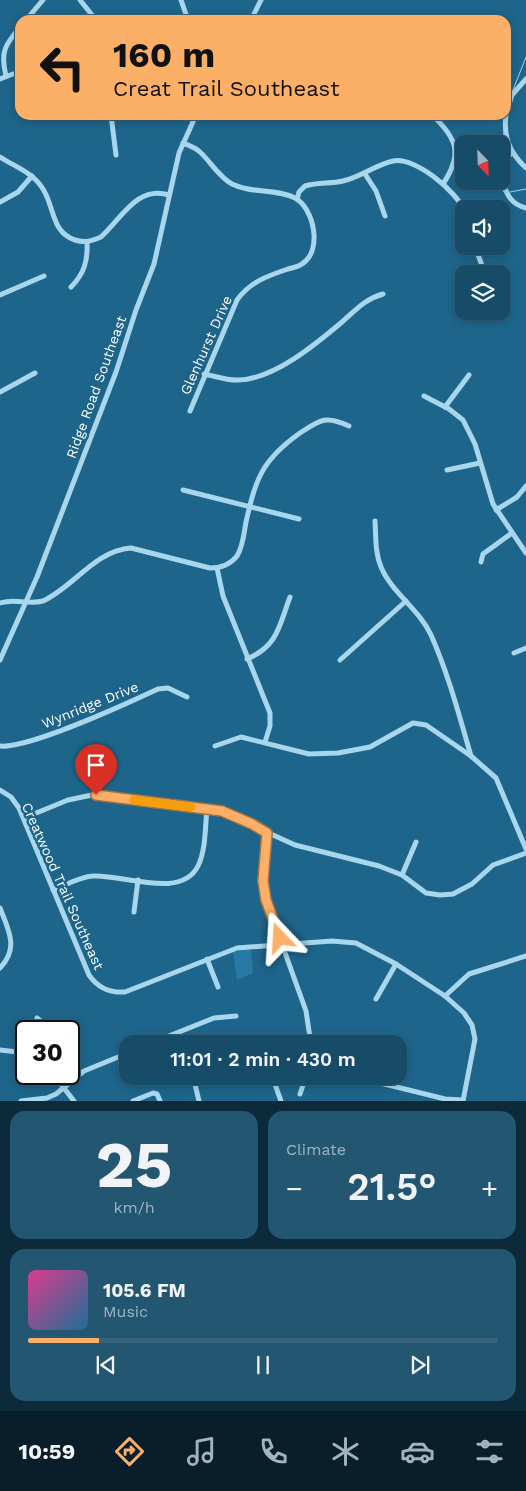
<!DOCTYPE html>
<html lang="en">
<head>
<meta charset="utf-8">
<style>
	:root { --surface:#164c68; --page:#235671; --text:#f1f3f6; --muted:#9eb4c0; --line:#35637c; --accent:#fcaf66 }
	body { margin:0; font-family:"Work Sans",sans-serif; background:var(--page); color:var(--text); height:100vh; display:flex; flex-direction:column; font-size:19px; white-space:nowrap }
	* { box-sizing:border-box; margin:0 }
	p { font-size:16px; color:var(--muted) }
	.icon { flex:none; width:28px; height:28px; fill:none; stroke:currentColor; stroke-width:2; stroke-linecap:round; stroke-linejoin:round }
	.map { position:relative; height:1101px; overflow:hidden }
	.details { display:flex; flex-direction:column; gap:10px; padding:10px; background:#0c2a39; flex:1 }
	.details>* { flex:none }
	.banner { position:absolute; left:15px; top:15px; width:496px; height:105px; border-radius:15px; box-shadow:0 2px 8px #0003,0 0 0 1px var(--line); background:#fcaf66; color:#111; overflow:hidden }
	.needle { width:32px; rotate:157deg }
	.controls { position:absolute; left:455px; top:135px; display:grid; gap:10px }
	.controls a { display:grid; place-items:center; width:55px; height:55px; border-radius:10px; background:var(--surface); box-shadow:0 2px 8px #0003,0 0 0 1px var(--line); font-size:25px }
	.speed { position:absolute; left:15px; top:1020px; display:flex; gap:10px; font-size:25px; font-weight:700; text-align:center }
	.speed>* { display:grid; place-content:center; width:65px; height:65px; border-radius:50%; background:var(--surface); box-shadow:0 2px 8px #0003,0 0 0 1px var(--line); line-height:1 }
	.speed .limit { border:2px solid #111; border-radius:8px; background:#fff; color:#111 }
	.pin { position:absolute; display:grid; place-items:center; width:42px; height:42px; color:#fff; margin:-51px -21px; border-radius:50% 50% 50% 0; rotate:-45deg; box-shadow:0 0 5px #0007 }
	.pin .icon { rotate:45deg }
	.me { position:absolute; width:55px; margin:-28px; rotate:340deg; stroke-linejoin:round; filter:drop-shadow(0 0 4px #0008) }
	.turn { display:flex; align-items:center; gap:18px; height:105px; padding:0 15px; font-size:22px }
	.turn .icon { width:65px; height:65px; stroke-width:2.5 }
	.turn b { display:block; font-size:35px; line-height:42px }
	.big { font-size:38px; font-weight:600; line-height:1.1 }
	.details .card { flex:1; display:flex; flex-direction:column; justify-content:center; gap:8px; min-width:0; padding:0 18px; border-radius:15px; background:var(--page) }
	.details .dial { align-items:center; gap:0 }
	.dial b { font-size:65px; line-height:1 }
	.song { display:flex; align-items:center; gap:15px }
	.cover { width:60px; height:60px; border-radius:8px; background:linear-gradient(135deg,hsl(330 70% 55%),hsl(200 70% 35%)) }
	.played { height:5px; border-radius:2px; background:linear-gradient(90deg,var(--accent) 15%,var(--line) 15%) }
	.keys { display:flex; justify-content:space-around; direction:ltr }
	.heat { display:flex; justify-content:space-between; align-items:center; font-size:28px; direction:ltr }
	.details .tiles { flex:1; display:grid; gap:10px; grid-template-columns:1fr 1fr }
	.card:last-child { grid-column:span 2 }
	.trip { position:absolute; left:119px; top:1035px; width:288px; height:50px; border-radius:15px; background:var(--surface); box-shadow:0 2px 8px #0003,0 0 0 1px var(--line); font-weight:600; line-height:50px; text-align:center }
	.tab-bar { display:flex; height:80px; justify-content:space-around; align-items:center; background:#091e2a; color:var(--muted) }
	.tab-bar .icon { width:35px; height:35px }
	.tab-bar .selected { color:var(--accent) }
	.tab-bar b { font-size:22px; color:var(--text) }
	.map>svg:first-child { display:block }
	.green { fill:#267aa3 }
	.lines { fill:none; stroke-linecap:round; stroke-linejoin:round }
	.stream { stroke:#9bd4ee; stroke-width:1 }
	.minor { stroke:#a8d6ec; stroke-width:5 }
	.route-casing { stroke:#a47242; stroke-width:12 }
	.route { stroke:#fcaf66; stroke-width:9 }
	.slow { stroke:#f59e0b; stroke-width:9 }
	.labels { text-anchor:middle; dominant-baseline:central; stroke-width:5; stroke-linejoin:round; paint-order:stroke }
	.street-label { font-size:14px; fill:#fff; stroke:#1d658a }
</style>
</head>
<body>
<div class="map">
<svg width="526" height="1101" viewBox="0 0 526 1101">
	<rect width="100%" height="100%" fill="#1d658a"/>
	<path class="green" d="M 251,949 L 253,973 L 237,980 L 233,952 Z"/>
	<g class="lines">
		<g class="stream">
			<path d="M 513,90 L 526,57"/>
			<path d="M 500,144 L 504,133"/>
			<path d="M 495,181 L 496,185 L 504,192"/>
			<path d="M 510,192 L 526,189"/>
		</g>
		<g class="minor">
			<path d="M 80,0 L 96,20"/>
			<path d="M 181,0 L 188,20"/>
			<path d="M 26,20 L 43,0"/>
			<path d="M 251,20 L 261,0"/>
			<path d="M 6,76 C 0,52 5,45 20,27"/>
			<path d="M 0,79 L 13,74 L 20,74"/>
			<path d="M 506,114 L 512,95 L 526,79"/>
			<path d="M 80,115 L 98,115"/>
			<path d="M 111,115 L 116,155"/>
			<path d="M 432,115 C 457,138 463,154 443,184"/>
			<path d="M 506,115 C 503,137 510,153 526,168"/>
			<path d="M 183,143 C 188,145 196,148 200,152 C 211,162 218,176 232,184 C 252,194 275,188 295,198 C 314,208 323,251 302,264 C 298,267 292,268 288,269 C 267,276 250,282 237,300 L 190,411"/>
			<path d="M 0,157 C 14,166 31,172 41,186 C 55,204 50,232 75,240 C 85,243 92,241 101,237 C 122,218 137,185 169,195"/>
			<path d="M 501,169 L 502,162 L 512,153"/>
			<path d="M 365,174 L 376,191 L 385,216"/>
			<path d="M 501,179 C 507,194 510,204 526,208"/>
			<path d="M 297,199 L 299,192 L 305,186 C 318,182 330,184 343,181 C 361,177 375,165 393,161 C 414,156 458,192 464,211"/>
			<path d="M 0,202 L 18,192 L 32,176"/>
			<path d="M 475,246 L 485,274"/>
			<path d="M 71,287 C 84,274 88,261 87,242"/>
			<path d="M 0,295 L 44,276"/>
			<path d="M 204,374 C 215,376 228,381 239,380 C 274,379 316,344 342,322 C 356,310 365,299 383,294"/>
			<path d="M 0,392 L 35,373"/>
			<path d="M 424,396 L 449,409 L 463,420 L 475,444 L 493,504 L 526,553"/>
			<path d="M 445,407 L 469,375"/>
			<path d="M 447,470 L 480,463"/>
			<path d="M 183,490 L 299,519"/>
			<path d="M 496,510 L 517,497 L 526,486"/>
			<path d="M 375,521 C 376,537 375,553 381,567 C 392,593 419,609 431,635 C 448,673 459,715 471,756"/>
			<path d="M 481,562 L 483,554 L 512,533"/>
			<path d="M 217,568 L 223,596 L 270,713 L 270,726 L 265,742"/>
			<path d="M 0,603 C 15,598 28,605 43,601 C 75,586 94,551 131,548 L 210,568 C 221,568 230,565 237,556 C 243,547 244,533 246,522 C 256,478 262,460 300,433 C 320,420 325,415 349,426"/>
			<path d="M 514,653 L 526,648"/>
			<path d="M 247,659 C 278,646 279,626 290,597"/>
			<path d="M 0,660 L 37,577 L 116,372 L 136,310 L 154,264 L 179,153 L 196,115"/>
			<path d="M 340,660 L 406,601"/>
			<path d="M 0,746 C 28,749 128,703 158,689 L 168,688 L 187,697"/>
			<path d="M 215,746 L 241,737 L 309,754 L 338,753 L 370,747 L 413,723 L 426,725 L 471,756 L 496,778 L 526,849"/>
			<path d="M 0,790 L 11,797 L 19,808 L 89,975 C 98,988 109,993 125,992 L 237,948 L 332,941 L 356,943 L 396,964 L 445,996 L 464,1013 L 472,1025 L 475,1039 L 463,1101"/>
			<path d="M 24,818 L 68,800 L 92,795 L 221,811 L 295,845 L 379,866 L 402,875 L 426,893 L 440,895 L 453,894 L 472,884 L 493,865 L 526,853"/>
			<path d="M 267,833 L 263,881 L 266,900 L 306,1011 L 311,1044"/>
			<path d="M 402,875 L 416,842"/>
			<path d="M 53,890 C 66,885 79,877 93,876 C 123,874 181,900 198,866 C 206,850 205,827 207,809"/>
			<path d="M 0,908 C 9,931 19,948 0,968"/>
			<path d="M 134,912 L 138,880"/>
			<path d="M 207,959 L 218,987"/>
			<path d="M 445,996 L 469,974 L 526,956"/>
			<path d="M 376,999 L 396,964"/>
			<path d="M 37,1018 L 43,1023 L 45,1031"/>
			<path d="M 149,1044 L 214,1018 L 236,1016"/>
			<path d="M 0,1050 L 26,1053"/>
			<path d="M 53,1074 L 74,1101"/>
			<path d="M 193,1076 L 199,1101"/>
			<path d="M 272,1076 L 281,1101"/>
			<path d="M 352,1076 L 445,1099 L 463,1100"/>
			<path d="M 184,1077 L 187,1076"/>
			<path d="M 300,1094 L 306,1076"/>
			<path d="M 21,1101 L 47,1098 L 56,1094 L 84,1071 L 128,1053"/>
			<path d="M 133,1101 L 153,1093 L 157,1094 L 160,1101"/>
		</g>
	</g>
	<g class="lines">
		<defs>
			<path id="route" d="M 96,795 L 222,811 L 252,824 L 267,833 L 263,881 L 266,900 L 280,938"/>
		</defs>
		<use href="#route" class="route-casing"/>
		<use href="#route" class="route"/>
		<path class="slow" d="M 134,800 L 191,807"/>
	</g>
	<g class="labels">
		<g class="street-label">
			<text transform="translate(206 345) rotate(-66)">Glenhurst Drive</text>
			<text transform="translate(96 387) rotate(-70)">Ridge Road Southeast</text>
			<text transform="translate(90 705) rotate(-22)">Wynridge Drive</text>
			<text transform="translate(63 886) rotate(66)">Creatwood Trail Southeast</text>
		</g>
	</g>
</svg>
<div class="controls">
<a><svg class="needle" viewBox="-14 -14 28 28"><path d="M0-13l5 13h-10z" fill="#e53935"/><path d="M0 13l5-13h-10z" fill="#9eb4c0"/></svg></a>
<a><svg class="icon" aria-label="sound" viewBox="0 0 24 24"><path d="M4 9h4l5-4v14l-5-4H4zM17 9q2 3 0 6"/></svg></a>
<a><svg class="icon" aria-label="layers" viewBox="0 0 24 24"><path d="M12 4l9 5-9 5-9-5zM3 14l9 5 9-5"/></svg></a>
</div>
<div class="speed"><div class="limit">30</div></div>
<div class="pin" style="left:96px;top:795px;background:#d93025"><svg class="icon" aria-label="arrive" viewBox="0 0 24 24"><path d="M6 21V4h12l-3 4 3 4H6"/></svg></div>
<svg class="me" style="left:280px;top:938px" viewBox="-20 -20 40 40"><path d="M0-17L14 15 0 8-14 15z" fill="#fcaf66" stroke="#fff" stroke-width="4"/></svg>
<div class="trip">11:01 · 2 min · 430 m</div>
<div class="banner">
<div class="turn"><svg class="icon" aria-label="left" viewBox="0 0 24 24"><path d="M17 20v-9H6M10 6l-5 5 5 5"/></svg><div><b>160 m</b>Creat Trail Southeast</div></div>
</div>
</div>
<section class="details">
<div class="tiles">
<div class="card dial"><b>25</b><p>km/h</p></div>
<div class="card"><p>Climate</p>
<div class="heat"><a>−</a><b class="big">21.5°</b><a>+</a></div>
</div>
<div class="card">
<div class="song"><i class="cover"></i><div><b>105.6 FM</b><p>Music</p></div></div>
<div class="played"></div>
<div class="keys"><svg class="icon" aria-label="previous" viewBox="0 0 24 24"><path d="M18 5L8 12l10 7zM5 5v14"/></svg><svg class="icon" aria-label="pause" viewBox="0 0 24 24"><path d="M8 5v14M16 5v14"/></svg><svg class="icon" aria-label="next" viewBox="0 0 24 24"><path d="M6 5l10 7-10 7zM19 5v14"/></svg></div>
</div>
</div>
</section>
<nav class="tab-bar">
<b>10:59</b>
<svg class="icon selected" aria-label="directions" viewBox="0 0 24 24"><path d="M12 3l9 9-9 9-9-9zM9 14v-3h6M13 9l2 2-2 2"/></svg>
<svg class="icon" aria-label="music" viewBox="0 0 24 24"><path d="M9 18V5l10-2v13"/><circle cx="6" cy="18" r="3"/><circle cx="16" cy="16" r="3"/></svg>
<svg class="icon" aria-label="phone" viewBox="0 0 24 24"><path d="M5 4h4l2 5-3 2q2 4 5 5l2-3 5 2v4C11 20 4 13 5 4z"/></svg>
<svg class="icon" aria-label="climate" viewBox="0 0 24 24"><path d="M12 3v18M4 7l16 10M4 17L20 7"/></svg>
<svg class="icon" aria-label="car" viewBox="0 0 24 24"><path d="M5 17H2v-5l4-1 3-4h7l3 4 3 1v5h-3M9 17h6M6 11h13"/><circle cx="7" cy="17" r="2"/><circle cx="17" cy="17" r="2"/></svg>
<svg class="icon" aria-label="filters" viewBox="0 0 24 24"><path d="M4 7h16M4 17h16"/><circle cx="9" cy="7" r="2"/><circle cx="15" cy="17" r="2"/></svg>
</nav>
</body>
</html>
